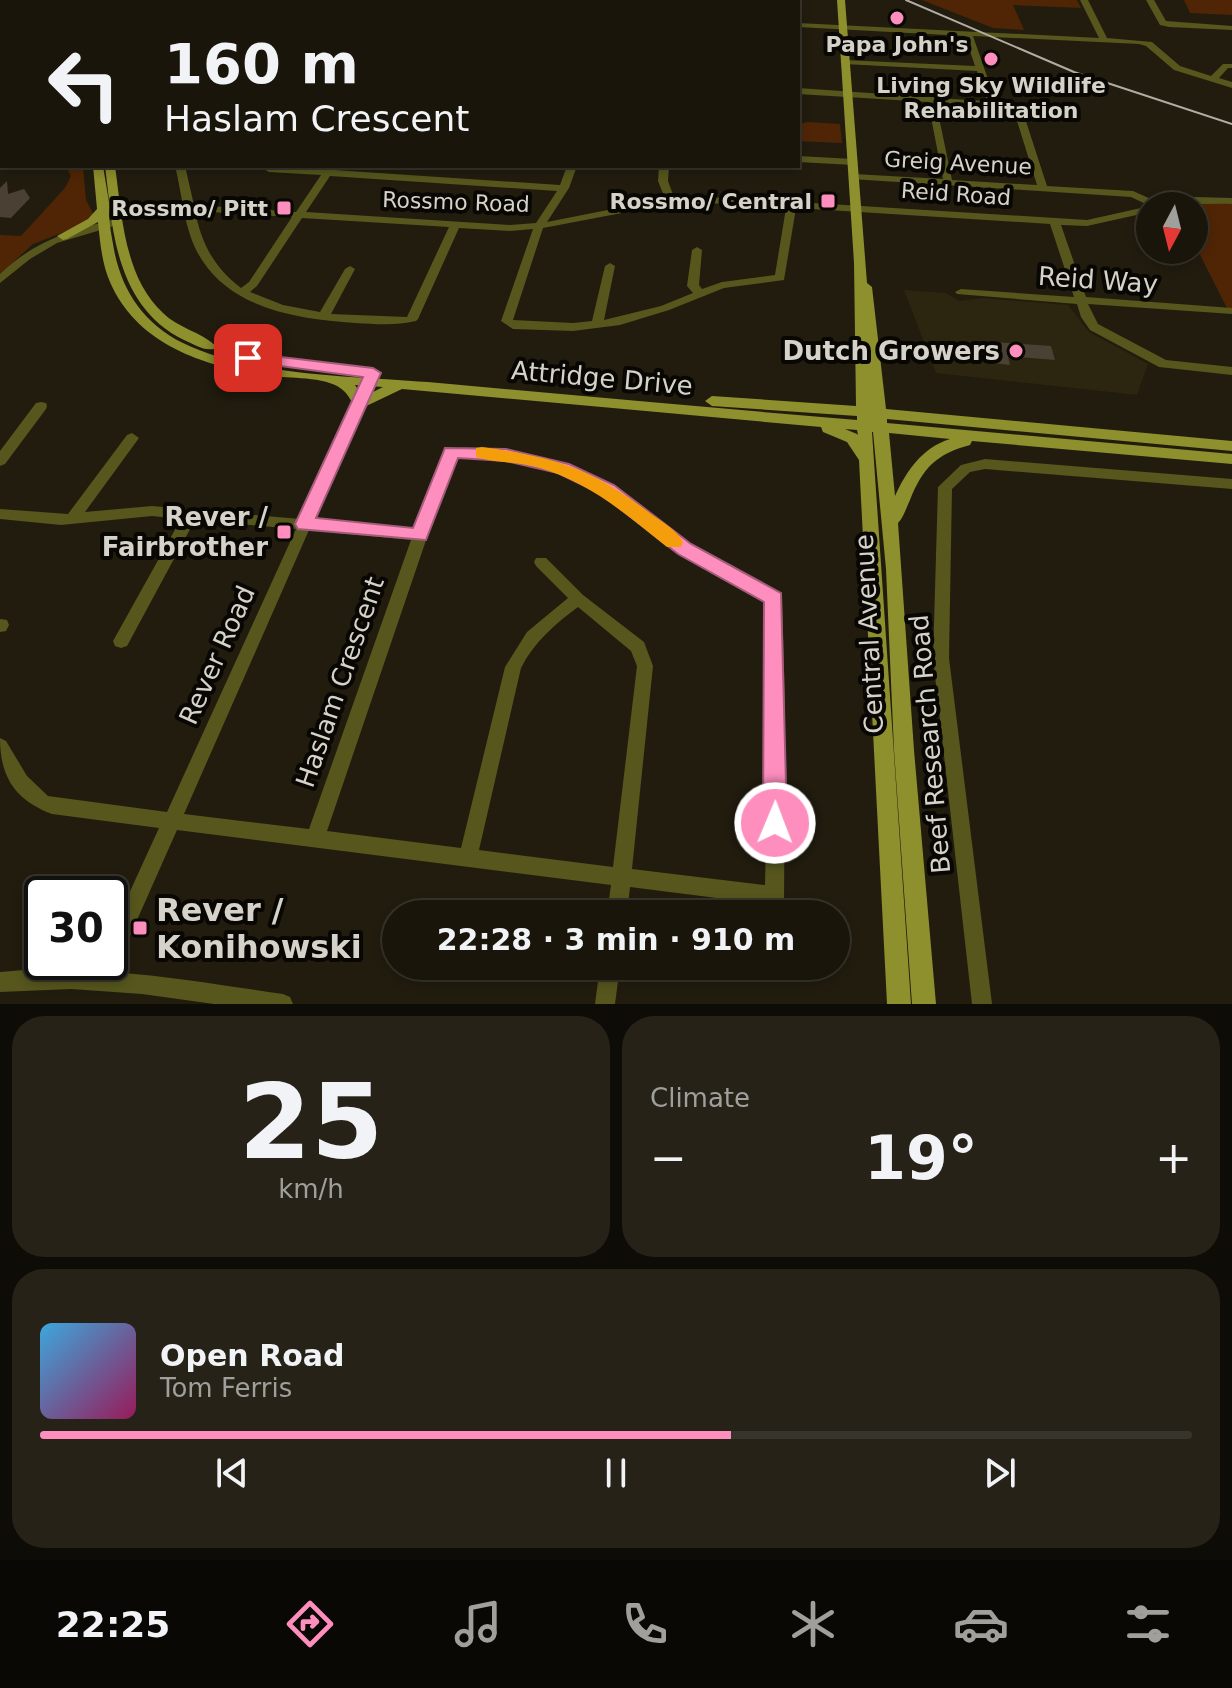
<!DOCTYPE html>
<html lang="en">
<head>
<meta charset="utf-8">
<style>
	:root { --surface:#19150a; --page:#262218; --text:#f1f3f6; --muted:#9f9f9c; --line:#37342b; --accent:#fe8ebe }
	body { margin:0; font-family:"DejaVu Sans",sans-serif; background:var(--page); color:var(--text); height:100vh; display:flex; flex-direction:column; font-size:30px; white-space:nowrap }
	* { box-sizing:border-box; margin:0 }
	p { font-size:26px; color:var(--muted) }
	.icon { flex:none; width:44px; height:44px; fill:none; stroke:currentColor; stroke-width:2; stroke-linecap:round; stroke-linejoin:round }
	.map { position:relative; height:1004px; overflow:hidden }
	.side { display:flex; flex-direction:column; gap:12px; padding:12px; background:#0e0c06; flex:1 }
	.side>* { flex:none }
	.hud { position:absolute; left:0px; top:0px; width:800px; height:168px; box-shadow:0 4px 12px #0003,0 0 0 2px var(--line); background:#19150a; color:var(--text); overflow:hidden }
	.needle { width:52px; rotate:187deg }
	.fabs { position:absolute; left:1136px; top:192px; display:grid; gap:16px }
	.fabs a { display:grid; place-items:center; width:72px; height:72px; border-radius:50%; background:var(--surface); box-shadow:0 4px 12px #0003,0 0 0 2px var(--line); font-size:40px }
	.speed { position:absolute; left:24px; top:876px; display:flex; gap:16px; font-size:40px; font-weight:700; text-align:center }
	.speed>* { display:grid; place-content:center; width:104px; height:104px; border-radius:50%; background:var(--surface); box-shadow:0 4px 12px #0003,0 0 0 2px var(--line); line-height:1 }
	.speed .limit { border:4px solid #111; border-radius:12px; background:#fff; color:#111 }
	.pin { position:absolute; display:grid; place-items:center; width:68px; height:68px; color:#fff; margin:-34px; border-radius:16px; box-shadow:0 4px 12px #0006 }
	.me { position:absolute; width:88px; margin:-44px; rotate:1deg; stroke-linejoin:round; filter:drop-shadow(0 0 6px #0008) }
	.turn { display:flex; align-items:center; gap:28px; height:168px; padding:0 32px; font-size:36px }
	.turn .icon { width:104px; height:104px; stroke-width:2.5 }
	.turn b { display:block; font-size:56px; line-height:68px }
	.big { font-size:60px; font-weight:700; line-height:1.1 }
	.side .tile { flex:1; display:flex; flex-direction:column; justify-content:center; gap:12px; min-width:0; padding:0 28px; border-radius:32px; background:var(--page) }
	.side .dial { align-items:center; gap:0 }
	.dial b { font-size:104px; line-height:1 }
	.song { display:flex; align-items:center; gap:24px }
	.cover { width:96px; height:96px; border-radius:12px; background:linear-gradient(135deg,hsl(200 70% 55%),hsl(330 70% 35%)) }
	.played { height:8px; border-radius:4px; background:linear-gradient(90deg,var(--accent) 60%,var(--line) 60%) }
	.keys { display:flex; justify-content:space-around; direction:ltr }
	.heat { display:flex; justify-content:space-between; align-items:center; font-size:44px; direction:ltr }
	.side .tiles { flex:1; display:grid; gap:12px; grid-template-columns:1fr 1fr }
	.tile:last-child { grid-column:span 2 }
	.trip { position:absolute; left:382px; top:900px; width:468px; height:80px; border-radius:40px; background:var(--surface); box-shadow:0 4px 12px #0003,0 0 0 2px var(--line); font-weight:700; line-height:80px; text-align:center }
	.tab-bar { display:flex; height:128px; justify-content:space-around; align-items:center; background:#0a0804; color:var(--muted) }
	.tab-bar .icon { width:56px; height:56px }
	.tab-bar .selected { color:var(--accent) }
	.tab-bar b { font-size:36px; color:var(--text) }
	.map>svg:first-child { display:block }
	.built { fill:#2c2510 }
	.green { fill:#502506 }
	.building { fill:#4b4034 }
	.lines { fill:none; stroke-linecap:round; stroke-linejoin:round }
	.minor { fill:#56561d; fill-rule:evenodd }
	.major { fill:#8e8f2d; fill-rule:evenodd }
	.rail { stroke:#b1ada3; stroke-width:2 }
	.route { fill:#fe8ebe; stroke:#a55c7c; stroke-width:2 }
	.slow { fill:#f59e0b }
	.poi-dot { fill:#fe8ebe; stroke:#090703; stroke-width:3 }
	.labels { text-anchor:middle; dominant-baseline:central; stroke-width:8; stroke-linejoin:round; paint-order:stroke }
	.far-poi-label { font-size:22px; font-weight:bold; fill:#d5d2c9; stroke:#090703 }
	.far-street-label { font-size:22px; fill:#d5d2c9; stroke:#090703 }
	.street-label { font-size:26px; fill:#d5d2c9; stroke:#090703 }
	.poi-label { font-size:26px; font-weight:bold; fill:#d5d2c9; stroke:#090703; text-anchor:end }
	.near-poi-label { font-size:32px; font-weight:bold; fill:#d5d2c9; stroke:#090703; text-anchor:start }
</style>
</head>
<body>
<div class="map">
<svg width="1232" height="1004" viewBox="0 0 1232 1004">
	<rect width="100%" height="100%" fill="#211c0e"/>
	<path class="built" d="M 904,290 L 946,293 L 959,301 L 982,298 L 1068,305 L 1089,332 L 1148,364 L 1137,395 L 936,373 Z"/>
	<g class="green">
		<path d="M 922,0 L 1077,0 L 1081,8 L 1013,5 L 1024,30 L 993,28 Z"/>
		<path d="M 1184,0 L 1232,0 L 1232,15 L 1190,13 Z"/>
		<path d="M 809,122 L 840,124 L 842,143 L 798,141 L 798,124 Z"/>
		<path d="M 66,166 L 83,166 L 86,200 L 94,215 L 79,226 L 33,244 L 0,274 L 0,235 L 21,236 L 65,188 L 71,176 Z"/>
		<path d="M 1232,201 L 1232,311 L 1228,310 L 1194,243 L 1194,206 L 1161,206 Z"/>
	</g>
	<g class="building">
		<path d="M 7,181 L 8,194 L 24,189 L 30,198 L 11,218 L 0,217 L 0,188 Z"/>
		<path d="M 978,341 L 1051,346 L 1055,360 L 1008,356 L 1010,365 L 983,362 Z"/>
	</g>
	<g class="lines">
		<g class="minor">
			<path d="M 1,0 L 9,0 L 2,4 Z"/>
			<path d="M 29,0 L 37,0 L 28,2 Z"/>
			<path d="M 254,0 L 262,0 L 253,2 Z"/>
			<path d="M 292,0 L 337,0 L 340,2 L 295,2 Z"/>
			<path d="M 1080,0 L 1088,0 L 1107,38 L 1152,42 L 1180,66 L 1211,76 L 1223,64 L 1232,64 L 1232,68 L 1228,68 L 1219,78 L 1232,82 L 1232,88 L 1174,70 L 1146,46 L 1139,44 L 973,36 L 996,102 L 1017,103 L 1021,106 L 1047,186 L 1133,191 L 1160,203 L 1195,197 L 1232,198 L 1232,204 C 1204,203 1178,206 1150,206 L 1150,212 L 1087,226 L 1061,225 L 1086,297 L 1232,308 L 1232,314 L 1088,304 L 1098,324 L 1166,360 L 1232,367 L 1232,375 L 1159,367 L 1090,330 L 1081,317 L 1077,304 L 957,294 L 955,292 L 961,289 L 1074,297 L 1050,224 L 796,208 L 784,280 L 724,288 L 669,310 L 620,325 L 573,331 L 513,329 L 501,321 L 533,229 L 510,231 L 459,228 L 418,319 L 416,321 C 396,326 375,324 355,323 C 300,319 234,310 202,260 C 184,233 183,197 175,166 L 185,166 L 194,205 L 296,212 L 321,175 L 269,172 L 264,169 L 266,167 L 325,170 L 327,166 L 337,166 L 334,170 L 560,185 L 567,166 L 577,166 L 569,188 L 547,222 L 643,203 L 666,201 L 658,181 L 659,166 L 669,166 L 668,181 L 675,200 L 707,197 L 788,202 L 792,200 L 797,202 L 1087,220 L 1150,206 L 1131,197 L 851,179 L 851,175 L 854,174 L 943,179 L 928,102 L 798,94 L 798,88 L 927,97 L 931,95 L 935,98 L 987,101 L 977,71 L 844,64 L 840,62 L 844,60 L 975,66 L 965,36 L 798,27 L 798,23 L 1099,38 ZM 936,103 L 1013,108 L 1037,185 L 952,180 ZM 330,176 L 557,191 L 536,223 L 510,225 L 306,212 ZM 707,203 L 786,208 L 775,275 L 722,282 L 702,289 L 699,285 L 702,250 L 697,247 L 692,250 L 687,286 L 693,293 L 661,306 L 604,320 L 615,266 L 610,263 L 605,266 L 592,321 L 573,323 L 513,320 L 543,228 L 643,209 ZM 195,211 L 292,217 L 249,282 L 241,288 C 214,267 202,245 195,211 ZM 302,218 L 449,227 L 407,317 L 331,314 L 355,269 L 350,266 L 345,269 L 320,312 L 283,305 L 250,292 L 257,286 Z"/>
			<path d="M 1146,0 L 1154,0 L 1166,21 L 1232,26 L 1232,30 L 1169,27 L 1160,25 Z"/>
			<rect x="0" y="13" width="2" height="5"/>
			<rect x="0" y="26" width="2" height="4"/>
			<rect x="0" y="37" width="2" height="6"/>
			<path d="M 798,156 L 853,159 L 858,162 L 853,165 L 798,162 Z"/>
			<path d="M 117,219 L 121,220 L 121,224 L 57,243 L 30,259 L 0,283 L 0,274 C 34,241 72,229 117,219 Z"/>
			<path d="M 373,369 L 379,373 L 314,520 L 415,529 L 443,452 C 476,436 584,466 614,487 C 641,505 665,530 693,546 C 721,563 751,578 779,594 L 782,598 L 785,706 L 784,914 L 764,914 L 764,904 L 630,887 L 627,914 L 607,914 L 611,885 L 177,830 L 117,965 L 110,968 L 103,965 L 102,962 L 110,962 L 110,935 L 159,828 L 52,814 C 15,800 0,777 0,738 L 6,741 L 27,776 L 48,796 L 167,812 L 296,529 L 195,520 L 127,646 L 121,648 L 115,646 L 113,641 L 181,519 L 152,516 L 61,525 L 0,519 L 0,509 L 68,514 L 127,435 L 132,433 L 139,438 L 85,512 L 152,506 L 300,519 L 367,373 ZM 458,456 L 506,460 L 577,479 L 603,493 L 680,553 L 766,601 L 769,706 L 765,885 L 632,869 L 653,666 L 644,642 L 583,595 L 546,558 L 536,558 L 534,562 L 536,566 L 568,598 L 527,632 L 505,667 L 461,848 L 327,831 L 454,458 ZM 309,530 L 411,540 L 309,829 L 184,814 ZM 578,607 L 631,651 L 637,666 L 613,867 L 479,850 L 521,668 C 534,642 555,624 578,607 Z"/>
			<path d="M 41,402 L 46,403 L 47,406 L 46,409 L 5,464 L 0,466 L 0,451 L 36,403 Z"/>
			<path d="M 985,459 L 1232,479 L 1232,489 L 985,469 L 970,472 L 952,489 L 949,658 L 992,1004 L 972,1004 L 933,658 L 938,487 L 961,465 Z"/>
			<path d="M 0,619 L 7,620 L 9,625 L 6,631 L 0,632 Z"/>
			<path d="M 600,966 L 620,966 L 615,1004 L 595,1004 Z"/>
			<path d="M 36,969 C 119,968 201,982 283,994 L 290,997 L 293,1004 L 214,1004 L 142,994 L 71,989 L 0,992 L 0,972 Z"/>
		</g>
		<g class="major">
			<path d="M 837,0 L 845,0 L 867,283 L 872,287 L 886,409 L 1232,441 L 1232,451 L 887,419 L 887,423 L 1232,454 L 1232,464 L 972,441 L 970,445 C 937,454 923,467 910,500 C 906,508 904,517 898,523 L 914,750 L 936,1004 L 912,1004 L 894,750 L 886,569 L 873,432 L 872,432 L 911,1004 L 887,1004 L 859,460 L 847,442 L 823,432 L 821,427 L 402,389 L 360,409 L 355,407 C 352,403 349,396 345,392 C 330,376 294,379 274,376 C 209,368 138,347 110,282 C 102,264 100,242 98,222 L 67,239 L 63,240 L 57,236 L 88,219 L 97,209 L 93,166 L 103,166 L 110,208 L 105,166 L 115,166 C 122,215 124,277 163,313 C 178,328 201,332 216,346 L 214,349 C 203,351 194,344 184,340 C 132,315 116,261 110,208 C 108,219 111,232 113,244 C 120,288 142,323 183,343 C 250,376 353,376 428,382 C 571,395 714,408 857,420 L 857,416 L 712,406 L 705,401 L 712,396 L 856,406 L 854,263 ZM 355,385 L 383,387 L 363,397 ZM 845,429 L 857,430 L 858,435 L 857,434 ZM 889,433 L 950,439 C 922,448 907,470 895,496 Z"/>
			<rect x="0" y="66" width="2" height="6"/>
		</g>
		<path class="rail" d="M 906,0 L 1074,72 L 1232,124"/>
	</g>
	<path class="route" d="M 248,353 L 373,368 L 381,373 L 316,518 L 413,528 L 445,448 L 506,449 L 569,464 L 614,485 L 691,544 L 781,593 L 787,823 L 784,831 L 775,834 L 767,831 L 763,823 L 764,602 L 678,554 L 601,494 L 558,473 L 506,461 L 458,458 L 426,540 L 298,529 L 295,524 L 363,377 L 242,361 L 242,354 Z"/>
	<path class="slow" d="M 482,447 C 555,457 592,468 651,514 C 662,522 677,530 683,542 L 681,547 L 667,547 C 626,514 589,482 537,467 C 517,462 496,463 476,457 L 476,448 Z"/>
	<g class="poi-dot">
		<circle cx="897" cy="18" r="8"/>
		<circle cx="991" cy="59" r="8"/>
		<rect x="820" y="193" width="16" height="16" rx="4"/>
		<rect x="276" y="200" width="16" height="16" rx="4"/>
		<circle cx="1016" cy="351" r="8"/>
		<rect x="276" y="524" width="16" height="16" rx="4"/>
		<rect x="132" y="920" width="16" height="16" rx="4"/>
	</g>
	<g class="labels">
		<g class="far-poi-label">
			<text x="897" y="44">Papa John's</text>
			<text x="991" y="85">Living Sky Wildlife<tspan x="991" dy="25">Rehabilitation</tspan></text>
			<text x="812" y="201" text-anchor="end">Rossmo/ Central</text>
			<text x="268" y="208" text-anchor="end">Rossmo/ Pitt</text>
		</g>
		<g class="far-street-label">
			<text transform="translate(958 163) rotate(3)">Greig Avenue</text>
			<text transform="translate(956 194) rotate(4)">Reid Road</text>
			<text transform="translate(456 202) rotate(2)">Rossmo Road</text>
		</g>
		<g class="street-label">
			<text transform="translate(1098 280) rotate(4)">Reid Way</text>
			<text transform="translate(602 378) rotate(5)">Attridge Drive</text>
			<text transform="translate(869 634) rotate(-93)">Central Avenue</text>
			<text transform="translate(217 655) rotate(-66)">Rever Road</text>
			<text transform="translate(340 682) rotate(-71)">Haslam Crescent</text>
			<text transform="translate(930 744) rotate(-95)">Beef Research Road</text>
		</g>
		<g class="poi-label">
			<text x="1000" y="351">Dutch Growers</text>
			<text x="268" y="517">Rever /<tspan x="268" dy="30">Fairbrother</tspan></text>
		</g>
		<g class="near-poi-label">
			<text x="156" y="910">Rever /<tspan x="156" dy="37">Konihowski</tspan></text>
		</g>
	</g>
</svg>
<div class="fabs">
<a><svg class="needle" viewBox="-14 -14 28 28"><path d="M0-13l5 13h-10z" fill="#e53935"/><path d="M0 13l5-13h-10z" fill="#9f9f9c"/></svg></a>
</div>
<div class="speed"><div class="limit">30</div></div>
<div class="pin" style="left:248px;top:358px;background:#d93025"><svg class="icon" aria-label="arrive" viewBox="0 0 24 24"><path d="M6 21V4h12l-3 4 3 4H6"/></svg></div>
<svg class="me" style="left:775px;top:823px" viewBox="-20 -20 40 40"><circle r="17" fill="#fe8ebe" stroke="#fff" stroke-width="3"/><path d="M0-11L8 9 0 5-8 9z" fill="#fff"/></svg>
<div class="trip">22:28 · 3 min · 910 m</div>
<div class="hud">
<div class="turn"><svg class="icon" aria-label="left" viewBox="0 0 24 24"><path d="M17 20v-9H6M10 6l-5 5 5 5"/></svg><div><b>160 m</b>Haslam Crescent</div></div>
</div>
</div>
<section class="side">
<div class="tiles">
<div class="tile dial"><b>25</b><p>km/h</p></div>
<div class="tile"><p>Climate</p>
<div class="heat"><a>−</a><b class="big">19°</b><a>+</a></div>
</div>
<div class="tile">
<div class="song"><i class="cover"></i><div><b>Open Road</b><p>Tom Ferris</p></div></div>
<div class="played"></div>
<div class="keys"><svg class="icon" aria-label="previous" viewBox="0 0 24 24"><path d="M18 5L8 12l10 7zM5 5v14"/></svg><svg class="icon" aria-label="pause" viewBox="0 0 24 24"><path d="M8 5v14M16 5v14"/></svg><svg class="icon" aria-label="next" viewBox="0 0 24 24"><path d="M6 5l10 7-10 7zM19 5v14"/></svg></div>
</div>
</div>
</section>
<nav class="tab-bar">
<b>22:25</b>
<svg class="icon selected" aria-label="directions" viewBox="0 0 24 24"><path d="M12 3l9 9-9 9-9-9zM9 14v-3h6M13 9l2 2-2 2"/></svg>
<svg class="icon" aria-label="music" viewBox="0 0 24 24"><path d="M9 18V5l10-2v13"/><circle cx="6" cy="18" r="3"/><circle cx="16" cy="16" r="3"/></svg>
<svg class="icon" aria-label="phone" viewBox="0 0 24 24"><path d="M5 4h4l2 5-3 2q2 4 5 5l2-3 5 2v4C11 20 4 13 5 4z"/></svg>
<svg class="icon" aria-label="climate" viewBox="0 0 24 24"><path d="M12 3v18M4 7l16 10M4 17L20 7"/></svg>
<svg class="icon" aria-label="car" viewBox="0 0 24 24"><path d="M5 17H2v-5l4-1 3-4h7l3 4 3 1v5h-3M9 17h6M6 11h13"/><circle cx="7" cy="17" r="2"/><circle cx="17" cy="17" r="2"/></svg>
<svg class="icon" aria-label="filters" viewBox="0 0 24 24"><path d="M4 7h16M4 17h16"/><circle cx="9" cy="7" r="2"/><circle cx="15" cy="17" r="2"/></svg>
</nav>
</body>
</html>
